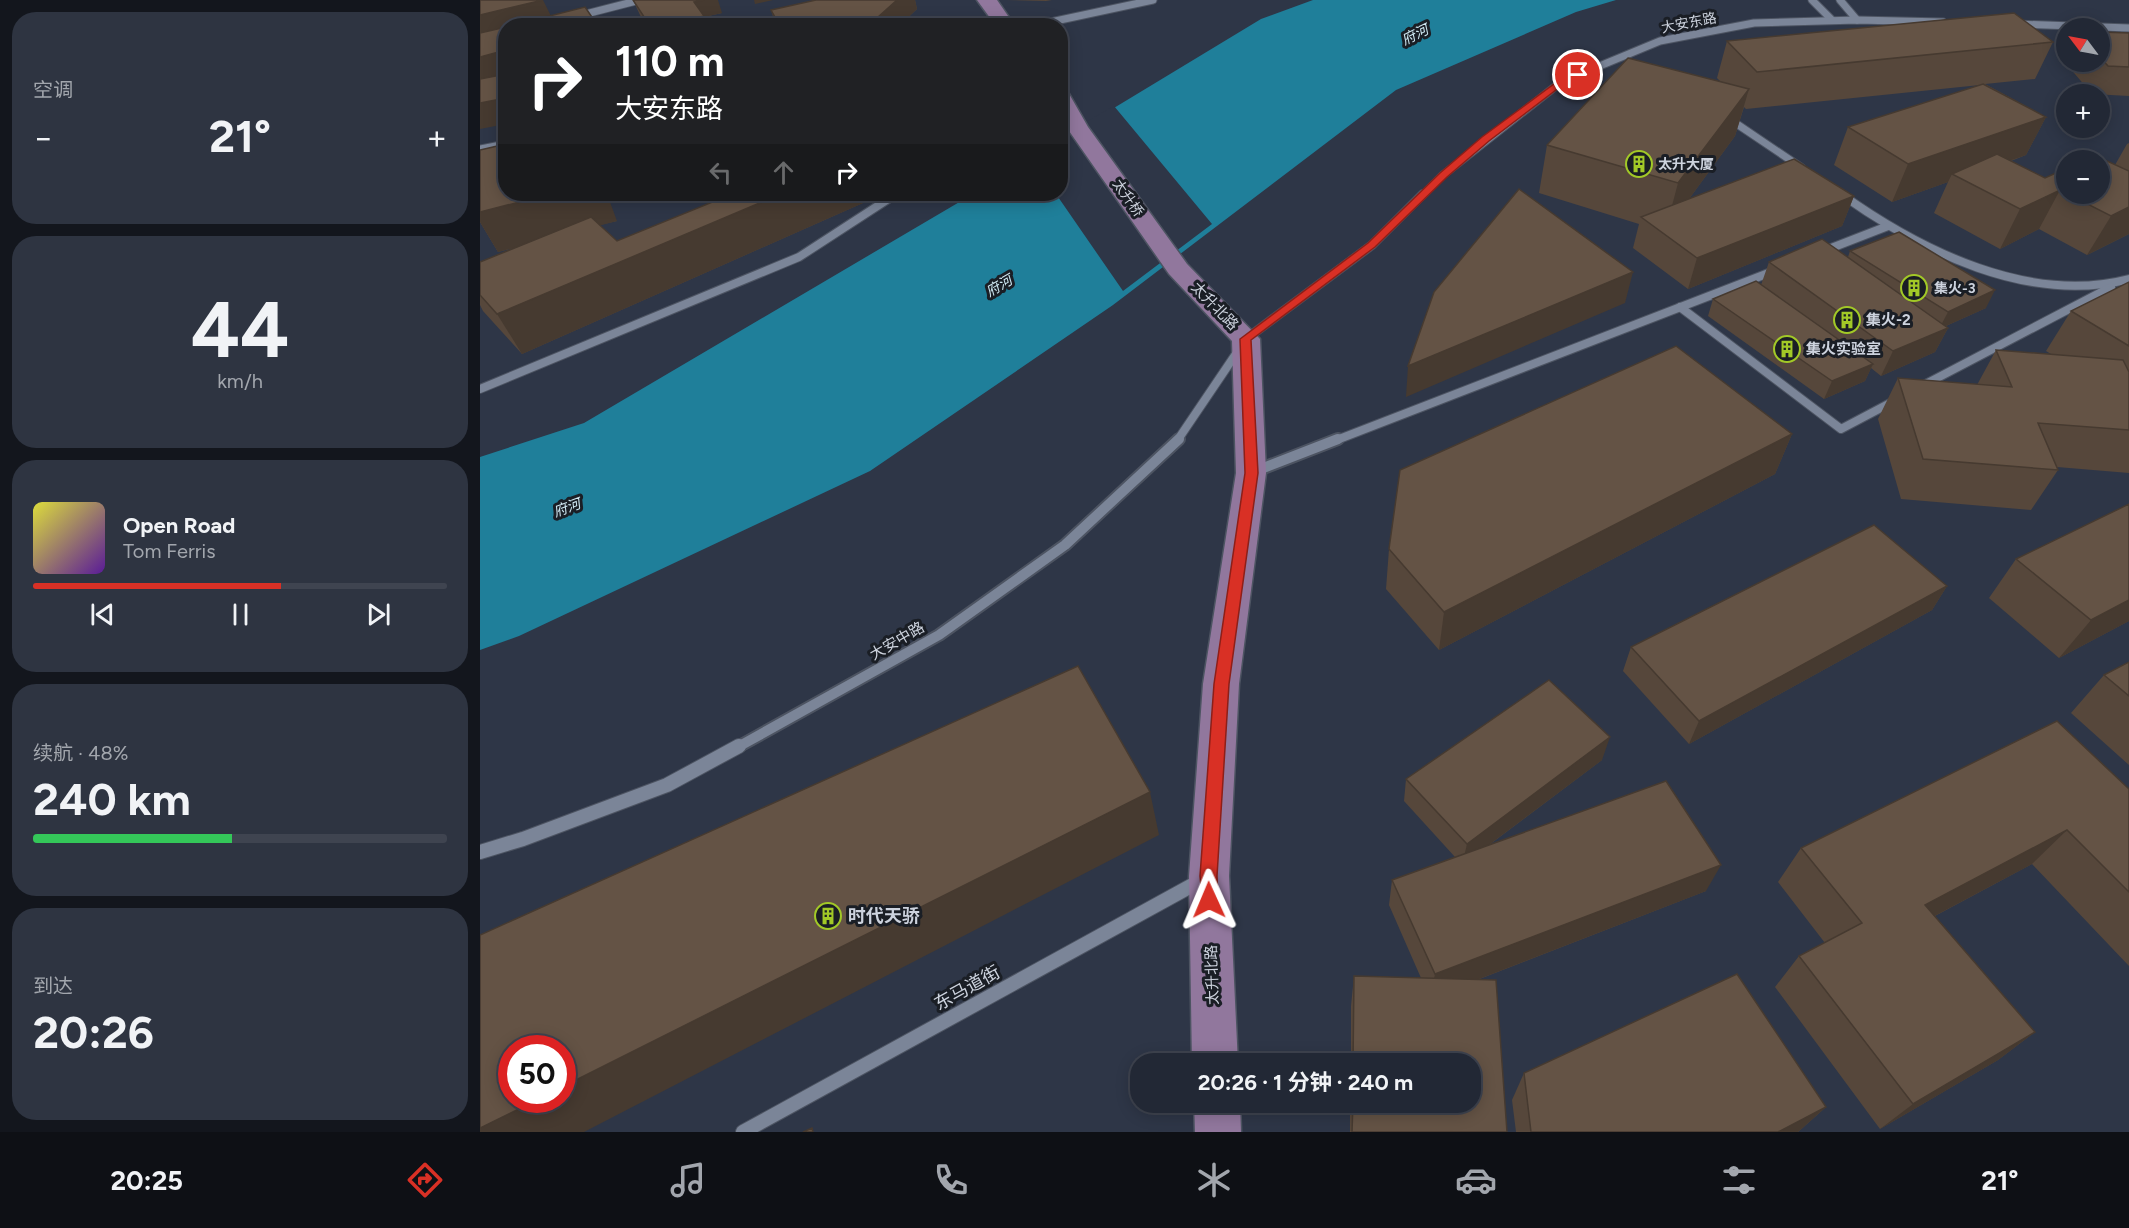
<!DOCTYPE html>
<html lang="zh">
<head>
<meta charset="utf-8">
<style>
	:root { --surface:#222835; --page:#2e3441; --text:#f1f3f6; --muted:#a2a6ad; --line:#3f4450; --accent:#d93025 }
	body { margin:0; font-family:Figtree,"Noto Sans SC",sans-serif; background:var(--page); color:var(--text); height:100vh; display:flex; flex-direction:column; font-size:22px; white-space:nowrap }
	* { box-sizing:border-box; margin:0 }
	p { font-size:20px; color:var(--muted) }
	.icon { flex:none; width:33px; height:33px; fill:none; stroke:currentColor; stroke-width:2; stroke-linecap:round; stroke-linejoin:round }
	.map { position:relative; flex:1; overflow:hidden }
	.details { display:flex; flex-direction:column; gap:12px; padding:12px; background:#13161d; width:480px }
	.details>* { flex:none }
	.hud { position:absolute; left:18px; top:18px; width:570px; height:183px; border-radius:24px; box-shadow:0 3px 15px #0003,0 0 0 2px var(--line); background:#202124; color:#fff; overflow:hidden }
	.needle { width:39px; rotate:302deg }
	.buttons { position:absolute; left:1576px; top:18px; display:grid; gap:12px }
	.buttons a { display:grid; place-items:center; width:54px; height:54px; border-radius:50%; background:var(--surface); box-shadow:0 3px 15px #0003,0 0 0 2px var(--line); font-size:30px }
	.speed { position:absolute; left:18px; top:1035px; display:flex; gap:12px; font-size:30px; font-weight:700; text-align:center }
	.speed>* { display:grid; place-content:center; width:78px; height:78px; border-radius:50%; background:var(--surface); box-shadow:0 3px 15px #0003,0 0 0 2px var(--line); line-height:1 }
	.speed .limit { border:9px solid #d22; background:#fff; color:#111 }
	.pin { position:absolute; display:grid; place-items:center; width:51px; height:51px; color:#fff; margin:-26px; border:3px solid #fff; border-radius:50%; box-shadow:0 2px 6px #0007 }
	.me { position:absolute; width:66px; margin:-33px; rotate:359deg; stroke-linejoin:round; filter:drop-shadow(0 0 4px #0008) }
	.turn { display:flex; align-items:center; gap:21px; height:126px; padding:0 18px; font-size:27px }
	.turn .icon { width:78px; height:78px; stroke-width:2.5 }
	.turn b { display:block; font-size:42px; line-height:51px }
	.lanes { display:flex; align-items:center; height:57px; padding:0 18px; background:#0003; justify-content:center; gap:30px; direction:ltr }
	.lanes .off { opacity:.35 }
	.big { font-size:45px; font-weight:700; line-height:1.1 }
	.details .widget { flex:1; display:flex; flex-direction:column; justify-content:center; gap:9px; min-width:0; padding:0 21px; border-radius:24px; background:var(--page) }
	.details .dial { align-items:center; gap:0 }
	.dial b { font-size:78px; line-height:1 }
	.song { display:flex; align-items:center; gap:18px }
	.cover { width:72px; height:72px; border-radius:9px; background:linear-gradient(135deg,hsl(60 70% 55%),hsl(270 70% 35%)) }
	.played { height:6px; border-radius:3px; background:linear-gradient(90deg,var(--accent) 60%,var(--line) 60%) }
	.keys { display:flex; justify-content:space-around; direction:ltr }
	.heat { display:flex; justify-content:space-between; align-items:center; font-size:33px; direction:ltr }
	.charge { height:9px; border-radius:4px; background:linear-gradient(90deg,#34c759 48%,var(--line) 0) }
	.trip { position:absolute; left:650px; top:1053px; width:351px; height:60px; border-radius:24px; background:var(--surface); box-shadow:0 3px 15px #0003,0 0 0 2px var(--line); font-weight:700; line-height:60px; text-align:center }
	.dock { display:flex; height:96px; justify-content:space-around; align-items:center; background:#0e1015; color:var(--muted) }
	.dock .icon { width:42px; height:42px }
	.dock .selected { color:var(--accent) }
	.dock b { font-size:27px; color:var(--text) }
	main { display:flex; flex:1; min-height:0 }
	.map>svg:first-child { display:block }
	.water { fill:#1f7f9a }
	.pier { fill:#2e3647 }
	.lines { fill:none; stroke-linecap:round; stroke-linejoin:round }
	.minor-far3-casing { stroke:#4d5462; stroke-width:9 }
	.minor-far2-casing { stroke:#4d5462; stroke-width:10 }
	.minor-far1-casing { stroke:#4d5462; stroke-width:14 }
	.minor-casing { stroke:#4d5462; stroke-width:16 }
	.major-casing { stroke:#4d5462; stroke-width:3 }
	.minor-far3 { stroke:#7b8598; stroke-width:7 }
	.minor-far2 { stroke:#7b8598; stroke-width:8 }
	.minor-far1 { stroke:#7b8598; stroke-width:10 }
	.minor { stroke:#7b8598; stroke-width:14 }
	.major { fill:#91779d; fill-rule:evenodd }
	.wall { fill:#56473b }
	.shaded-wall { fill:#463a30 }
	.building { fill:#645345; stroke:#463a30; stroke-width:1.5 }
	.route { fill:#d93025; stroke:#8d1f18; stroke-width:1.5 }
	.labels { text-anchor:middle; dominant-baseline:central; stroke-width:6; stroke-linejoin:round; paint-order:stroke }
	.far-street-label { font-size:14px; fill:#cdd3de; stroke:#1a1e25 }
	.far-water-label { font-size:14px; font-style:italic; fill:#d0e9f3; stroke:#1a1e25 }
	.far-poi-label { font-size:14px; font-weight:bold; fill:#cdd3de; stroke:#1a1e25; text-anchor:start }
	.street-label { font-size:15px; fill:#cdd3de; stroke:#1a1e25 }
	.poi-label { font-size:15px; font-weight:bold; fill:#cdd3de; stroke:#1a1e25; text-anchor:start }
	.near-poi-label { font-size:18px; font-weight:bold; fill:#cdd3de; stroke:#1a1e25; text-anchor:start }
	.near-street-label { font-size:18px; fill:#cdd3de; stroke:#1a1e25 }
</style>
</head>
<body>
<main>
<section class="details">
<div class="widget"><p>空调</p>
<div class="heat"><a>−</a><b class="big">21°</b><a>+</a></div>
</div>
<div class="widget dial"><b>44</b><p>km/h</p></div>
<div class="widget">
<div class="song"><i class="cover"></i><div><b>Open Road</b><p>Tom Ferris</p></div></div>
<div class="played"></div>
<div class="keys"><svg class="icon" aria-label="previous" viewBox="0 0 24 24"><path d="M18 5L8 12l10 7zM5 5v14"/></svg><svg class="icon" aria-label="pause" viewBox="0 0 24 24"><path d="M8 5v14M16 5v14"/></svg><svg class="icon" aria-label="next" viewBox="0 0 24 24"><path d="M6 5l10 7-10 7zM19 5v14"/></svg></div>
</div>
<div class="widget"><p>续航 · 48%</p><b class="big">240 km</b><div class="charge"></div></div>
<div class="widget"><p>到达</p><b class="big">20:26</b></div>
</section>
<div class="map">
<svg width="1649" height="1132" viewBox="0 0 1649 1132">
	<rect width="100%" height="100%" fill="#2e3647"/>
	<path class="water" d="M 833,0 L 1136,0 L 1096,12 L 916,90 L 633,305 L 390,471 L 39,636 L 0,650 L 0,457 L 104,423 L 493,194 L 580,194 L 581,140 L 781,19 Z"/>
	<path class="pier" d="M 634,106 L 732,224 L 643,291 L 576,194 L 580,194 L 580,137 Z"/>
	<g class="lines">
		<defs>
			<g id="minor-far3">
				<path d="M 1332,0 L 1352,20"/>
				<path d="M 1360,0 L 1377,20"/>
				<path d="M 98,16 L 160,0"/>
				<path d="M 1535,24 L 1649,28"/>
				<path d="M 552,26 L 673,0"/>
				<path d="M 1248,118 L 1322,168"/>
				<path d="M 0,149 L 26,144"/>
				<path d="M 1360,194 L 1363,196"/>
				<path d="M 414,196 L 417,194"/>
				<path d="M 942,196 L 963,175 L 1081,82 L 1180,41 L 1274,23 L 1377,20 L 1463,22"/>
			</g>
			<g id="minor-far2">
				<path d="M 1361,194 C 1441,251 1549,305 1649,279"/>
				<path d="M 1341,252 L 1408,226"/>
				<path d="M 1200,307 L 1361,429 L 1416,400"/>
				<path d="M 1440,387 L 1631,287"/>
				<path d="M 0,389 L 319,257 L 416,194"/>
				<path d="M 697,441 L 766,339 L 892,245 L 943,194"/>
				<path d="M 854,441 L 1299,269"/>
			</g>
			<g id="minor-far1">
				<path d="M 773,472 L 858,439"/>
				<path d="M 256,748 L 459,635 L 585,545 L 699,439"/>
			</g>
			<g id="minor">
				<path d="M 0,852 L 43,839 L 187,785 L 259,746"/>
				<path d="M 263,1132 L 720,881"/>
			</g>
			<g id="major">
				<path d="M 497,0 L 517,0 L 535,26 L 516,26 Z"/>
				<path d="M 580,91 L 588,92 L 608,127 L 707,264 L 780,339 L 786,473 L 759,684 L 749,876 L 758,1064 L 712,1064 L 709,876 L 723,684 L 756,473 L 752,341 L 689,274 L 587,128 L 580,117 Z"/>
				<path d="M 714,1102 L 760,1102 L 761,1132 L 715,1132 Z"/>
			</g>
		</defs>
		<use href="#minor-far3" class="minor-far3-casing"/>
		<use href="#minor-far2" class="minor-far2-casing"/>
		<use href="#minor-far1" class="minor-far1-casing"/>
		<use href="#minor" class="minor-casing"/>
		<use href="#major" class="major-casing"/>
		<use href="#minor-far3" class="minor-far3"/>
		<use href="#minor-far2" class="minor-far2"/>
		<use href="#minor-far1" class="minor-far1"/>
		<use href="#minor" class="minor"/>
		<use href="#major" class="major"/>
	</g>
	<g class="wall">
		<path d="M 153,0 L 242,13 L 224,17 L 225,20 L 245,26 L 166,26 L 160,15 Z"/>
		<path d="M 336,0 L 435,0 L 437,9 L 419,26 L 296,26 L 291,10 Z"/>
		<path d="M 526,0 L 572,0 L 566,1 Z"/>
		<path d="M 1620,32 L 1649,33 L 1649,96 L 1612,94 L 1583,60 L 1587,52 L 1587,62 L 1620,62 Z"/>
		<path d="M 1247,41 L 1573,42 L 1555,79 L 1505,84 L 1566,117 L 1546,155 L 1531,161 L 1565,178 L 1635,165 L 1647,144 L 1649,143 L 1649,234 L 1607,255 L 1559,229 L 1520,249 L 1454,213 L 1468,182 L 1412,202 L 1354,165 L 1368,127 L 1500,85 L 1266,109 L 1264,107 L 1255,136 L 1209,199 L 1374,196 L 1362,226 L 1208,289 L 1153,248 L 1159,224 L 1059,193 L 1067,145 L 1241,82 L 1237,78 Z"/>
		<path d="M 252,194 L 391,194 L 392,199 L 42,354 L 3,311 L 0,305 L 0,262 L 34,248 L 18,252 L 0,222 L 137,221 L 120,225 L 137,241 Z"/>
		<path d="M 1370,251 L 1506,308 L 1466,326 L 1468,328 L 1455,352 L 1401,376 L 1391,368 L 1385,381 L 1344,399 L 1228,316 L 1233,299 L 1281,285 L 1289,262 L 1368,257 Z"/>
		<path d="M 1649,282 L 1649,473 L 1577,467 L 1578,470 L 1551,510 L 1421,499 L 1398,419 L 1418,378 L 1497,385 L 1516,350 L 1571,354 L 1566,351 L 1591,311 Z"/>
		<path d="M 1312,434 L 1295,474 L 959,650 L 906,589 L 909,549 Z"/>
		<path d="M 1536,559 L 1649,621 L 1579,658 L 1509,598 Z"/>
		<path d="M 1467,586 L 1452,610 L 1209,744 L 1143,671 L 1151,647 Z"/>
		<path d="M 1649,662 L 1649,765 L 1591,713 L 1624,675 Z"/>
		<path d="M 1122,760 L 1009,845 L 1226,891 L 997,980 L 1027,1132 L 870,1132 L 870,1102 L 990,1102 L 990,1064 L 871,1064 L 871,1006 L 874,976 L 941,978 L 909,905 L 912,880 L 975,857 L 924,801 L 926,779 Z"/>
		<path d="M 1649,789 L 1649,966 L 1552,864 L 1455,916 L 1555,1032 L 1518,1060 L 1400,1129 L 1295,987 L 1319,956 L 1345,943 L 1298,882 L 1321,848 Z"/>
		<path d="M 1044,1073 L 1346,1107 L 1318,1132 L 1036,1132 L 1032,1100 Z"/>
	</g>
	<g class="shaded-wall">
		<path d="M 63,0 L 74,22 L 61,26 L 26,26 L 26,34 L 0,41 L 0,15 Z"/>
		<path d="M 224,0 L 238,0 L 242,13 L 224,17 L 228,26 L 184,26 L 214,2 Z"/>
		<path d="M 274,0 L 293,0 L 275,4 Z"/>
		<path d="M 417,0 L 435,0 L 437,9 L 419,26 L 388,26 Z"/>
		<path d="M 26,50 L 26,76 L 0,83 L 0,57 Z"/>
		<path d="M 1269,89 L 1255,136 L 1185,232 L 1198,183 Z"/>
		<path d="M 26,98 L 26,124 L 0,129 L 0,103 Z"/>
		<path d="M 1566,117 L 1546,155 L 1481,178 L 1472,174 L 1468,182 L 1412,202 L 1428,164 Z"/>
		<path d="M 1580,190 L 1559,229 L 1520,249 L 1540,209 Z"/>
		<path d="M 71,194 L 127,194 L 137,221 L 18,252 L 0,222 L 0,212 Z"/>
		<path d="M 301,194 L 391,194 L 392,199 L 42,354 L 17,314 Z"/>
		<path d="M 1374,196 L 1362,226 L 1208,289 L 1217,258 Z"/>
		<path d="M 1649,207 L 1649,234 L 1607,255 L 1631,216 Z"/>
		<path d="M 1153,272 L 1145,303 L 926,397 L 928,366 Z"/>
		<path d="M 1515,290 L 1506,308 L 1459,329 L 1468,312 Z"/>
		<path d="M 1468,328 L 1455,352 L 1401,376 L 1413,351 Z"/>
		<path d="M 1393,364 L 1385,381 L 1344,399 L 1352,381 Z"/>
		<path d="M 1312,434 L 1295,474 L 959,650 L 964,612 Z"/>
		<path d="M 1467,586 L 1452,610 L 1209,744 L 1219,721 Z"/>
		<path d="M 1649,600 L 1649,621 L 1579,658 L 1611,620 Z"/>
		<path d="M 1130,737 L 1122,760 L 982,865 L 987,844 Z"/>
		<path d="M 670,792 L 679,835 L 104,1132 L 0,1132 L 0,1128 L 57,1100 L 82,1100 L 82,1087 Z"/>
		<path d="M 1587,830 L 1552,864 L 1415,937 L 1445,905 Z"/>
		<path d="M 1241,865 L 1226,891 L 950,998 L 955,974 Z"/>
		<path d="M 1555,1032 L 1518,1060 L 1400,1129 L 1433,1104 Z"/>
		<path d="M 1346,1107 L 1318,1132 L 1298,1132 Z"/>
	</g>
	<g class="building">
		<path d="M 0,0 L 63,0 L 0,15 Z"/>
		<path d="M 153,0 L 224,0 L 214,2 L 224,16 L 184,26 L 170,26 Z"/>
		<path d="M 336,0 L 417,0 L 388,26 L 300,26 L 291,10 Z"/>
		<path d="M 105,7 L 118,26 L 30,26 Z"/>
		<path d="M 1534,13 L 1573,42 L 1277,72 L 1247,41 Z"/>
		<path d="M 242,17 L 245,26 L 196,26 Z"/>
		<path d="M 26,27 L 26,50 L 0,57 L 0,33 Z"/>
		<path d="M 1620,32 L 1649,33 L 1649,67 L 1628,66 L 1620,57 Z"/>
		<path d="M 1148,58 L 1269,89 L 1198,183 L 1067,145 Z"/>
		<path d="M 26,74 L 26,98 L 0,103 L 0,79 Z"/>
		<path d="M 1503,84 L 1566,117 L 1428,164 L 1368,127 Z"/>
		<path d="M 26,144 L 26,194 L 71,194 L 0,212 L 0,150 Z"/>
		<path d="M 1517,154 L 1565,178 L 1587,168 L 1587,194 L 1620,194 L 1620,160 L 1602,160 L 1614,155 L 1649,171 L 1649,207 L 1631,216 L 1580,190 L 1540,209 L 1472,174 Z"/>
		<path d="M 1314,159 L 1374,196 L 1217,258 L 1161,217 Z"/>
		<path d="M 1039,189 L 1153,272 L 928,366 L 954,292 Z"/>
		<path d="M 252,194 L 301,194 L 17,314 L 0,295 L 0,262 L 111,217 L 137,241 Z"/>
		<path d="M 1419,232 L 1515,290 L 1468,312 L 1370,251 Z"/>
		<path d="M 1342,239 L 1468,328 L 1413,351 L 1289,262 Z"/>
		<path d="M 1276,281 L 1393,364 L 1352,381 L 1233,299 Z"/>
		<path d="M 1649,282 L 1649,346 L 1591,311 Z"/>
		<path d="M 1196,346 L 1312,434 L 964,612 L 909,549 L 920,470 Z"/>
		<path d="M 1516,350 L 1643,360 L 1649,372 L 1649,430 L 1558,423 L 1578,470 L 1443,459 L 1418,378 L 1532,387 Z"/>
		<path d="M 1649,504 L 1649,600 L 1611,620 L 1536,559 Z"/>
		<path d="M 1394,525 L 1467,586 L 1219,721 L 1151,647 Z"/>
		<path d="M 1649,662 L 1649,696 L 1624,675 Z"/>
		<path d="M 598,666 L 670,792 L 82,1087 L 82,1048 L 32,1048 L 32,1100 L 57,1100 L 0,1128 L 0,935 Z"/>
		<path d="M 1069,680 L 1130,737 L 987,844 L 926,779 Z"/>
		<path d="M 1577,721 L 1649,789 L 1649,892 L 1587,830 L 1445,905 L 1555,1032 L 1433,1104 L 1319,956 L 1382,923 L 1321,848 Z"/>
		<path d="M 1186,781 L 1241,865 L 955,974 L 912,880 Z"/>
		<path d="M 1257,974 L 1346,1107 L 1298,1132 L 1051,1132 L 1044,1073 Z"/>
		<path d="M 874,976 L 1016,980 L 1027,1132 L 872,1132 L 873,1102 L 990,1102 L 990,1064 L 873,1064 Z"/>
		<path d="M 332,1128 L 333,1132 L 323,1132 Z"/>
	</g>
	<path class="route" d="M 1098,72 L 1101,77 L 1084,84 L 1009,141 L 967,177 L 895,247 L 771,340 L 778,473 L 749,684 L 737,876 L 738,900 L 735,905 L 729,908 L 723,905 L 720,876 L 734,684 L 765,473 L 760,339 L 888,243 L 960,173 L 1002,137 L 1078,81 Z"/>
	<defs>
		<symbol id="building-ring" viewBox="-11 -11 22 22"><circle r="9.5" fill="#1a1e25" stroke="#a2c927" stroke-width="1.5"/><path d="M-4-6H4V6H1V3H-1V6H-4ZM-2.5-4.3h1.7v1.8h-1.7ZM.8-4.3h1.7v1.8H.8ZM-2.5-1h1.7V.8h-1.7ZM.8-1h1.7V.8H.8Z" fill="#a2c927"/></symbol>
	</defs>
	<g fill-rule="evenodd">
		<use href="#building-ring" x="1144" y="149" width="30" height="30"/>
		<use href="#building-ring" x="1419" y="273" width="30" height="30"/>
		<use href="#building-ring" x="1352" y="305" width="30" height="30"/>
		<use href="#building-ring" x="1292" y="334" width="30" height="30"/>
		<use href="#building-ring" x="333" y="901" width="30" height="30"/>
	</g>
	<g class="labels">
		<g class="far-street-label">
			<text transform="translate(1209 23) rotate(-11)">大安东路</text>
			<text transform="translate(648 198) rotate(55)">太升桥</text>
		</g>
		<g class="far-water-label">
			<text transform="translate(935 35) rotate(-26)">府河</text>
			<text transform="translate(519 286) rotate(-30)">府河</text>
			<text transform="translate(87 508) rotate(-20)">府河</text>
		</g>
		<g class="far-poi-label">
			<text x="1178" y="164">太升大厦</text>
			<text x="1454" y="288">集火-3</text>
		</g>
		<g class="street-label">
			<text transform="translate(735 306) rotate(46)">太升北路</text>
			<text transform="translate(417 641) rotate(-30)">大安中路</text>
			<text transform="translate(732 975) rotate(-92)">太升北路</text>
		</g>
		<g class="poi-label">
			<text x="1386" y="320">集火-2</text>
			<text x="1326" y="349">集火实验室</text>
		</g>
		<g class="near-poi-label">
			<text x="368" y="916">时代天骄</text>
		</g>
		<g class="near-street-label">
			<text transform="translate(487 988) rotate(-29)">东马道街</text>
		</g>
	</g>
</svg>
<div class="buttons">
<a><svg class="needle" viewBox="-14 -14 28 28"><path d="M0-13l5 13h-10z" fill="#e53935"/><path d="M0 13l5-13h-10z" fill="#a2a6ad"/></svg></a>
<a>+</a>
<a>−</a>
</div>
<div class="speed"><div class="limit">50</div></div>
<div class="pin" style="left:1098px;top:75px;background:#d93025"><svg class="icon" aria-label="arrive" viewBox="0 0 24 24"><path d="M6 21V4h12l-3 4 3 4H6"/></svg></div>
<svg class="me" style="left:729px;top:900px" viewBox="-20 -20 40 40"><path d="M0-17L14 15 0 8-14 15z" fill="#d93025" stroke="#fff" stroke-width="4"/></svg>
<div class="trip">20:26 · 1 分钟 · 240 m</div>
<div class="hud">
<div class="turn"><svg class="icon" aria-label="right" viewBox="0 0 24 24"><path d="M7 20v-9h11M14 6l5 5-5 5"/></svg><div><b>110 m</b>大安东路</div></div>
<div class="lanes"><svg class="icon off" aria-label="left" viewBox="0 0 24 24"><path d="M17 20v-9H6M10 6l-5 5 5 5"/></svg><svg class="icon off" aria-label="ahead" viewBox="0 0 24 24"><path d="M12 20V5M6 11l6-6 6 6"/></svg><svg class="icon" aria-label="right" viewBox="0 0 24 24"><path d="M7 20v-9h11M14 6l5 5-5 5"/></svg></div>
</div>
</div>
</main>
<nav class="dock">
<b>20:25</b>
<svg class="icon selected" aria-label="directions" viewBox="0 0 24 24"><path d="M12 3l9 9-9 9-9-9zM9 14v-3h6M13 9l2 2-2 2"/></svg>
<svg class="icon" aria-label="music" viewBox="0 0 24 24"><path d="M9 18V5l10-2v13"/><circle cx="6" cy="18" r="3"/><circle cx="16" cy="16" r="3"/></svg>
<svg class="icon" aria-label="phone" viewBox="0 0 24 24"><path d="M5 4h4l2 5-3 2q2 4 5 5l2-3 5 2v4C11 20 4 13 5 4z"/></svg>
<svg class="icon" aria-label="climate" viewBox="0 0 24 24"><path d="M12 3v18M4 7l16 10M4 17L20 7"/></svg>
<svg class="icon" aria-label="car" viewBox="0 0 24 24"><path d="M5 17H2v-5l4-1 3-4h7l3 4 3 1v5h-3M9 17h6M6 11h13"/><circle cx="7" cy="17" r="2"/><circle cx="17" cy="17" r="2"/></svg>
<svg class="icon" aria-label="filters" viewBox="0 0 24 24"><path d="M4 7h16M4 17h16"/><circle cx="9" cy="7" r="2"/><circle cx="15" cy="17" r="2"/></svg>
<b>21°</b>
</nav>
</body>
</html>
